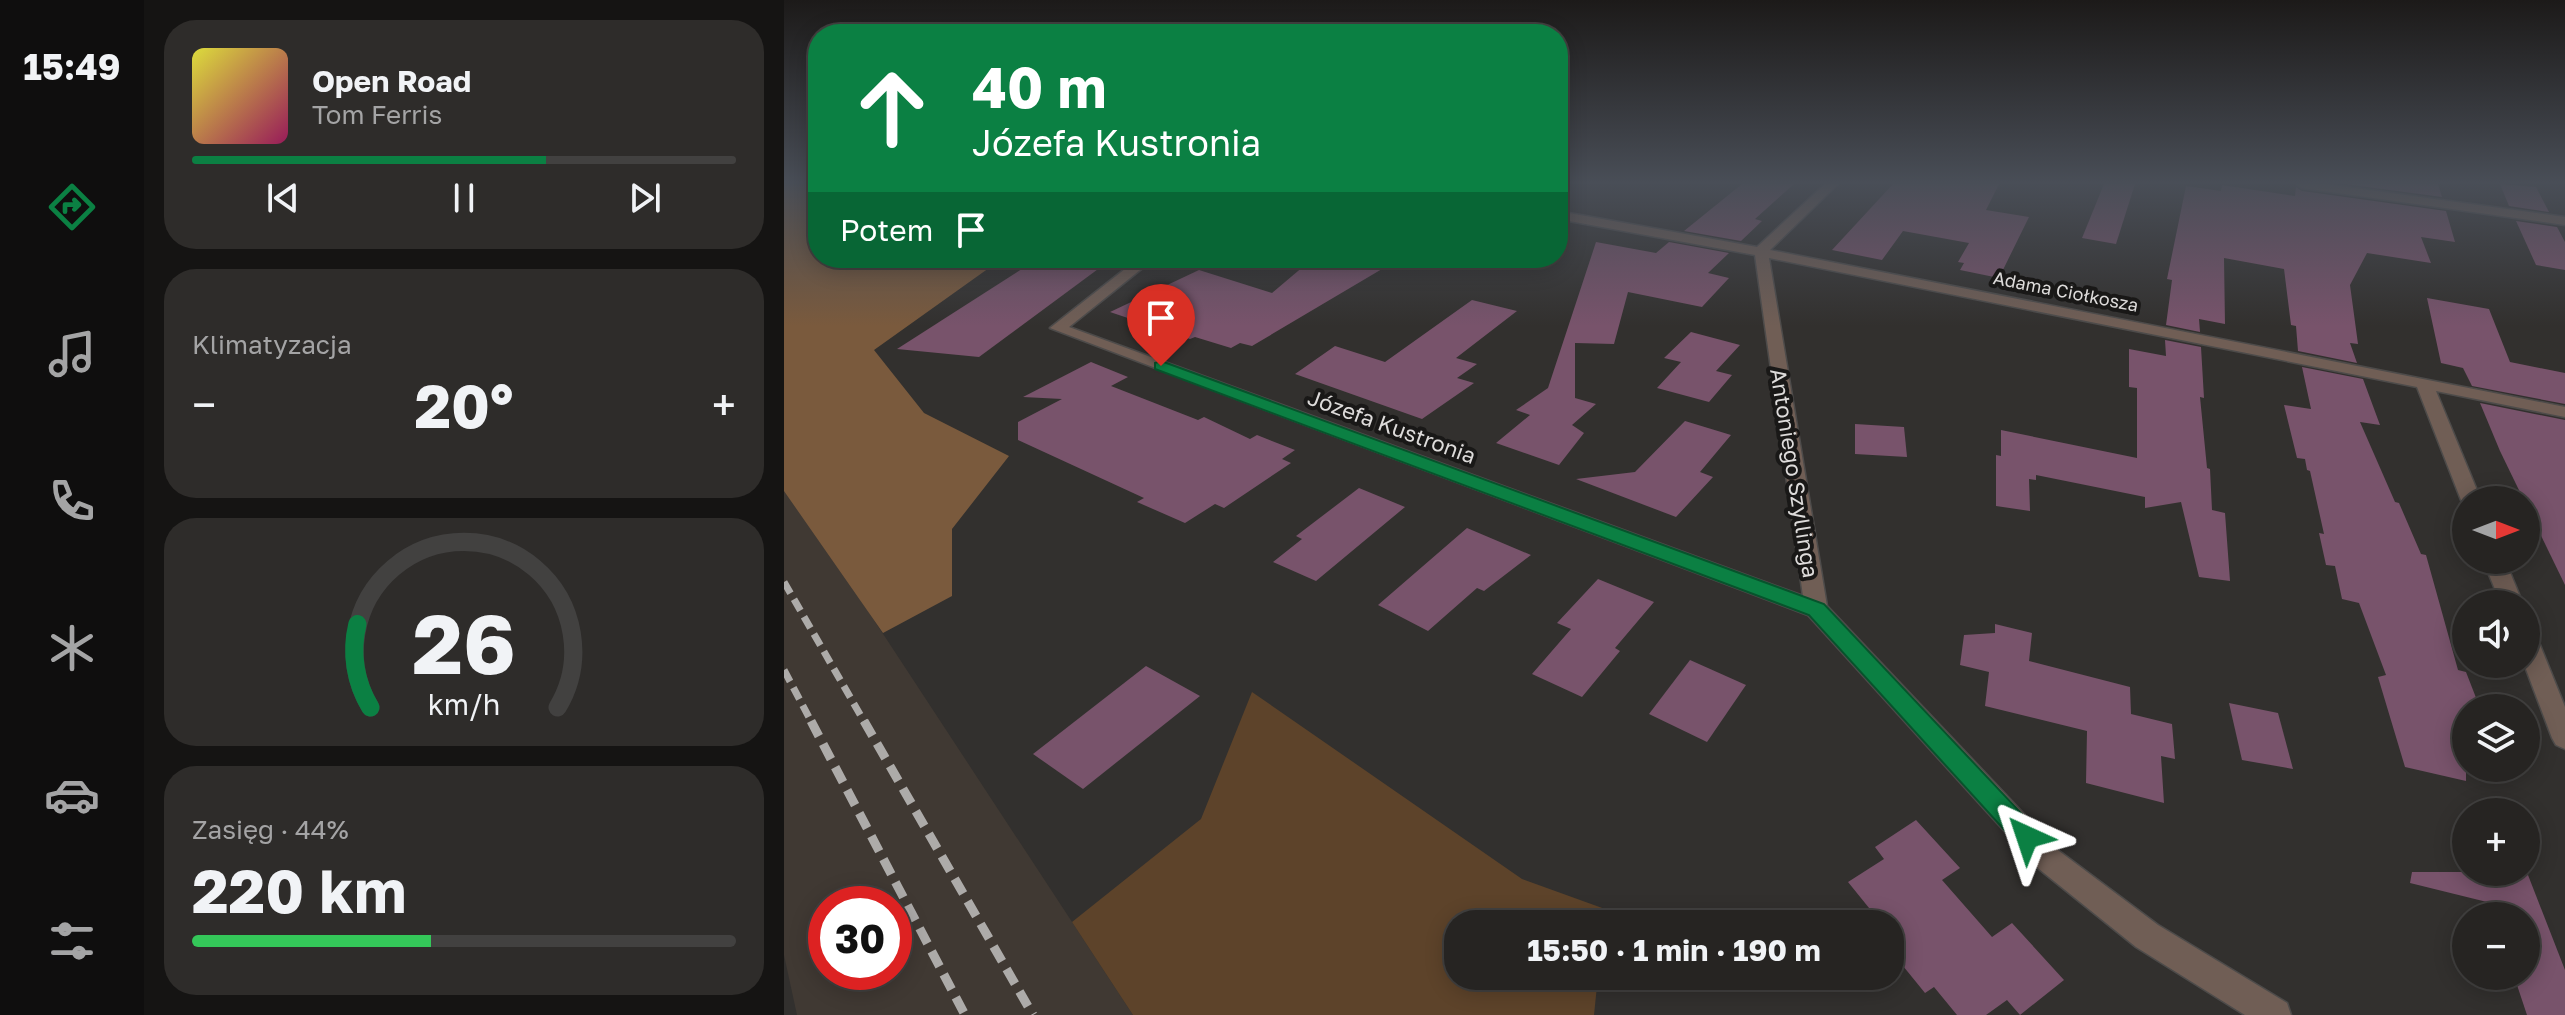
<!DOCTYPE html>
<html lang="pl">
<head>
<meta charset="utf-8">
<style>
	:root { --surface:#262422; --page:#2e2c2a; --text:#f1f3f6; --muted:#a4a4a5; --line:#424140; --accent:#0b8043 }
	body { margin:0; font-family:"Golos Text",sans-serif; background:var(--page); color:var(--text); height:100vh; display:flex; flex-direction:column; font-size:30px; white-space:nowrap }
	* { box-sizing:border-box; margin:0 }
	p { font-size:26px; color:var(--muted) }
	.icon { flex:none; width:44px; height:44px; fill:none; stroke:currentColor; stroke-width:2; stroke-linecap:round; stroke-linejoin:round }
	.map { position:relative; flex:1; overflow:hidden }
	.sheet { display:flex; flex-direction:column; gap:20px; padding:20px; background:#151413; width:640px }
	.sheet>* { flex:none }
	.hud { position:absolute; left:24px; top:24px; width:760px; height:244px; border-radius:32px; box-shadow:0 4px 20px #0003,0 0 0 2px var(--line); background:#0b8043; color:#fff; overflow:hidden }
	.needle { width:52px; rotate:90deg }
	.fabs { position:absolute; left:1668px; top:486px; display:grid; gap:16px }
	.fabs a { display:grid; place-items:center; width:88px; height:88px; border-radius:50%; background:var(--surface); box-shadow:0 4px 20px #0003,0 0 0 2px var(--line); font-size:40px }
	.speed { position:absolute; left:24px; top:886px; display:flex; gap:16px; font-size:40px; font-weight:700; text-align:center }
	.speed>* { display:grid; place-content:center; width:104px; height:104px; border-radius:50%; background:var(--surface); box-shadow:0 4px 20px #0003,0 0 0 2px var(--line); line-height:1 }
	.speed .limit { border:12px solid #d22; background:#fff; color:#111 }
	.pin { position:absolute; display:grid; place-items:center; width:68px; height:68px; color:#fff; margin:-82px -34px; border-radius:50% 50% 50% 0; rotate:-45deg; box-shadow:0 0 8px #0007 }
	.pin .icon { rotate:45deg }
	.me { position:absolute; width:88px; margin:-44px; rotate:318deg; stroke-linejoin:round; filter:drop-shadow(0 0 6px #0008) }
	.turn { display:flex; align-items:center; gap:28px; height:168px; padding:0 32px; font-size:36px }
	.turn .icon { width:104px; height:104px; stroke-width:2.5 }
	.turn b { display:block; font-size:56px; line-height:68px }
	.then { display:flex; align-items:center; height:76px; padding:0 32px; background:#0003; gap:16px; font-size:30px }
	.big { font-size:60px; font-weight:700; line-height:1.1 }
	.sheet .card { flex:1; display:flex; flex-direction:column; justify-content:center; gap:12px; min-width:0; padding:0 28px; border-radius:32px; background:var(--page) }
	.sheet .dial { align-items:center; gap:0 }
	.dial svg { height:208px; overflow:visible; fill:none; stroke:var(--line); stroke-width:7; stroke-linecap:round; text-anchor:middle }
	.dial text { fill:var(--text); stroke:none }
	.song { display:flex; align-items:center; gap:24px }
	.cover { width:96px; height:96px; border-radius:12px; background:linear-gradient(135deg,hsl(60 70% 55%),hsl(330 70% 35%)) }
	.played { height:8px; border-radius:4px; background:linear-gradient(90deg,var(--accent) 65%,var(--line) 65%) }
	.keys { display:flex; justify-content:space-around; direction:ltr }
	.heat { display:flex; justify-content:space-between; align-items:center; font-size:44px; direction:ltr }
	.charge { height:12px; border-radius:6px; background:linear-gradient(90deg,#34c759 44%,var(--line) 0) }
	.trip { position:absolute; left:660px; top:910px; width:460px; height:80px; border-radius:32px; background:var(--surface); box-shadow:0 4px 20px #0003,0 0 0 2px var(--line); font-weight:700; line-height:80px; text-align:center }
	main { display:flex; flex:1; min-height:0 }
	.tabs { display:flex; flex-direction:column; width:144px; justify-content:space-around; align-items:center; background:#0f0e0e; color:var(--muted) }
	.tabs .icon { width:56px; height:56px }
	.tabs .active { color:var(--accent) }
	.tabs b { font-size:36px; color:var(--text) }
	.map>svg:first-child { display:block }
	.built { fill:#403933; fill-rule:evenodd }
	.green { fill:#5d432a }
	.forest { fill:#7a5a3d }
	.building { fill:#78536b }
	.lines { fill:none; stroke-linecap:round; stroke-linejoin:round }
	.minor-casing { stroke:#4d4b4a; stroke-width:3 }
	.minor { fill:#705e55; fill-rule:evenodd }
	.rail-far1 { stroke:#adaba9; stroke-width:7; stroke-dasharray:13 7; stroke-linecap:butt }
	.rail { stroke:#adaba9; stroke-width:9; stroke-dasharray:17 9; stroke-linecap:butt }
	.route { fill:#0b8043; stroke:#07532c; stroke-width:2 }
	.labels { text-anchor:middle; dominant-baseline:central; stroke-width:8; stroke-linejoin:round; paint-order:stroke }
	.far-street-label { font-size:18px; fill:#dddbda; stroke:#191817 }
	.street-label { font-size:22px; fill:#dddbda; stroke:#191817 }
</style>
</head>
<body>
<main>
<nav class="tabs">
<b>15:49</b>
<svg class="icon active" aria-label="directions" viewBox="0 0 24 24"><path d="M12 3l9 9-9 9-9-9zM9 14v-3h6M13 9l2 2-2 2"/></svg>
<svg class="icon" aria-label="music" viewBox="0 0 24 24"><path d="M9 18V5l10-2v13"/><circle cx="6" cy="18" r="3"/><circle cx="16" cy="16" r="3"/></svg>
<svg class="icon" aria-label="phone" viewBox="0 0 24 24"><path d="M5 4h4l2 5-3 2q2 4 5 5l2-3 5 2v4C11 20 4 13 5 4z"/></svg>
<svg class="icon" aria-label="climate" viewBox="0 0 24 24"><path d="M12 3v18M4 7l16 10M4 17L20 7"/></svg>
<svg class="icon" aria-label="car" viewBox="0 0 24 24"><path d="M5 17H2v-5l4-1 3-4h7l3 4 3 1v5h-3M9 17h6M6 11h13"/><circle cx="7" cy="17" r="2"/><circle cx="17" cy="17" r="2"/></svg>
<svg class="icon" aria-label="filters" viewBox="0 0 24 24"><path d="M4 7h16M4 17h16"/><circle cx="9" cy="7" r="2"/><circle cx="15" cy="17" r="2"/></svg>
</nav>
<section class="sheet">
<div class="card">
<div class="song"><i class="cover"></i><div><b>Open Road</b><p>Tom Ferris</p></div></div>
<div class="played"></div>
<div class="keys"><svg class="icon" aria-label="previous" viewBox="0 0 24 24"><path d="M18 5L8 12l10 7zM5 5v14"/></svg><svg class="icon" aria-label="pause" viewBox="0 0 24 24"><path d="M8 5v14M16 5v14"/></svg><svg class="icon" aria-label="next" viewBox="0 0 24 24"><path d="M6 5l10 7-10 7zM19 5v14"/></svg></div>
</div>
<div class="card"><p>Klimatyzacja</p>
<div class="heat"><a>−</a><b class="big">20°</b><a>+</a></div>
</div>
<div class="card dial"><svg viewBox="0 0 100 80">
<path d="M14 69A42 42 0 1 1 86 69"/>
<path d="M14 69A42 42 0 0 1 9 37" stroke="#0b8043"/>
<text x="50" y="56" font-size="32" font-weight="700">26</text>
<text x="50" y="72" font-size="11">km/h</text>
</svg></div>
<div class="card"><p>Zasięg · 44%</p><b class="big">220 km</b><div class="charge"></div></div>
</section>
<div class="map">
<svg width="1781" height="1015" viewBox="0 0 1781 1015">
	<rect width="100%" height="100%" fill="#32302e"/>
	<path class="built" d="M 0,488 L 46,553 L 349,1015 L 13,1015 L 0,955 ZM 42,904 L 110,904 L 110,972 L 42,972 Z"/>
	<path class="green" d="M 468,692 L 738,879 L 821,909 L 820,924 L 674,924 L 674,976 L 814,976 L 810,1015 L 349,1015 L 288,922 L 417,819 Z"/>
	<path class="forest" d="M 0,184 L 34,184 L 34,258 L 219,258 L 90,350 L 140,413 L 225,456 L 168,529 L 168,596 L 99,633 L 0,491 Z"/>
	<g class="building">
		<path d="M 958,184 L 1010,184 L 971,219 L 978,221 L 957,241 L 900,231 Z"/>
		<path d="M 1109,184 L 1215,184 L 1202,210 L 1245,217 L 1215,278 L 1176,270 L 1180,263 L 1174,262 L 1185,243 L 1119,231 L 1098,260 L 1048,250 Z"/>
		<path d="M 1320,184 L 1351,184 L 1332,244 L 1298,238 Z"/>
		<path d="M 1561,184 L 1654,184 L 1658,197 Z"/>
		<path d="M 1716,184 L 1752,187 L 1765,212 L 1725,206 Z"/>
		<path d="M 1438,185 L 1511,196 L 1512,187 L 1518,191 L 1662,211 L 1671,242 L 1637,237 L 1647,263 L 1583,253 L 1566,285 L 1574,344 L 1566,343 L 1573,363 L 1514,351 L 1512,326 L 1507,325 L 1500,269 L 1440,258 L 1441,324 L 1415,319 L 1416,332 L 1382,325 L 1388,280 L 1383,279 L 1402,186 L 1437,191 Z"/>
		<path d="M 1732,221 L 1773,227 L 1781,242 L 1781,270 L 1752,265 Z"/>
		<path d="M 812,242 L 872,253 L 885,242 L 945,253 L 924,273 L 945,278 L 918,307 L 844,292 L 830,344 L 791,343 L 791,398 L 812,404 L 788,425 L 800,433 L 775,465 L 712,443 L 746,415 L 732,410 L 764,388 Z"/>
		<path d="M 255,258 L 329,258 L 195,357 L 113,349 Z"/>
		<path d="M 543,258 L 598,269 L 468,346 L 456,343 L 447,348 L 411,337 L 406,339 L 326,312 L 415,270 L 488,293 L 527,260 L 539,261 Z"/>
		<path d="M 1643,298 L 1705,309 L 1726,362 L 1781,373 L 1781,404 L 1688,386 L 1679,368 L 1657,363 Z"/>
		<path d="M 688,300 L 733,311 L 672,358 L 693,364 L 673,378 L 690,383 L 638,419 L 511,374 L 551,346 L 601,362 Z"/>
		<path d="M 907,332 L 956,345 L 932,371 L 948,375 L 925,402 L 873,388 L 897,362 L 880,358 Z"/>
		<path d="M 1381,340 L 1417,347 L 1420,398 L 1416,397 L 1423,468 L 1426,469 L 1428,510 L 1441,513 L 1446,581 L 1415,577 L 1397,502 L 1361,508 L 1361,497 L 1252,475 L 1252,480 L 1245,479 L 1246,511 L 1212,506 L 1212,455 L 1217,456 L 1217,430 L 1353,458 L 1353,388 L 1345,387 L 1345,349 L 1382,356 Z"/>
		<path d="M 307,362 L 344,377 L 327,386 L 414,420 L 420,417 L 466,439 L 473,435 L 511,450 L 498,459 L 507,463 L 440,508 L 431,504 L 401,523 L 353,502 L 360,498 L 234,440 L 234,422 L 278,399 L 239,397 Z"/>
		<path d="M 1518,367 L 1579,379 L 1596,425 L 1576,422 L 1611,502 L 1615,503 L 1637,554 L 1642,555 L 1674,670 L 1682,672 L 1696,708 L 1682,708 L 1682,781 L 1621,767 L 1594,677 L 1602,675 L 1575,603 L 1558,599 L 1551,566 L 1542,565 L 1535,533 L 1540,534 L 1526,471 L 1523,470 L 1521,459 L 1513,458 L 1500,405 L 1527,409 Z"/>
		<path d="M 1696,403 L 1781,420 L 1781,585 L 1716,451 Z"/>
		<path d="M 901,421 L 947,435 L 916,472 L 929,477 L 892,517 L 792,479 L 851,472 Z"/>
		<path d="M 1071,424 L 1120,427 L 1123,457 L 1071,454 Z"/>
		<path d="M 575,488 L 621,507 L 532,581 L 489,562 L 518,539 L 512,536 Z"/>
		<path d="M 683,528 L 747,555 L 700,591 L 693,588 L 644,631 L 594,605 Z"/>
		<path d="M 814,579 L 870,602 L 831,648 L 836,651 L 798,697 L 748,674 L 787,629 L 773,623 Z"/>
		<path d="M 1211,624 L 1248,633 L 1245,661 L 1346,687 L 1347,714 L 1388,724 L 1391,759 L 1377,756 L 1380,803 L 1302,783 L 1303,731 L 1201,706 L 1205,672 L 1176,665 L 1180,635 L 1211,633 Z"/>
		<path d="M 906,660 L 962,685 L 923,742 L 865,714 Z"/>
		<path d="M 362,666 L 416,696 L 299,789 L 249,754 Z"/>
		<path d="M 1445,703 L 1494,713 L 1509,769 L 1458,760 Z"/>
		<path d="M 1132,820 L 1176,868 L 1158,880 L 1208,937 L 1228,923 L 1280,980 L 1236,1015 L 1223,1000 L 1202,1015 L 1173,1015 L 1150,987 L 1141,993 L 1106,950 L 1106,924 L 1098,924 L 1064,882 L 1100,859 L 1091,847 Z"/>
		<path d="M 1628,872 L 1731,872 L 1744,875 L 1781,970 L 1781,1015 L 1743,1015 L 1730,976 L 1742,976 L 1742,916 L 1710,916 L 1707,903 L 1626,883 Z"/>
	</g>
	<g class="lines">
		<defs>
			<g id="minor">
				<path d="M 1041,184 L 1054,184 L 986,250 L 1781,407 L 1781,417 L 1652,391 L 1697,500 L 1682,500 L 1682,505 L 1677,500 L 1633,387 L 985,258 L 1043,606 L 1275,851 L 1374,925 L 1503,1003 L 1507,1015 L 1461,1015 L 1352,947 L 1255,869 L 1024,615 L 266,328 L 355,258 L 371,258 L 285,327 L 1019,596 L 971,255 L 774,219 L 774,211 L 973,247 Z"/>
				<path d="M 1512,184 L 1541,184 L 1781,217 L 1781,225 L 1518,188 Z"/>
				<path d="M 1699,560 L 1721,560 L 1739,604 L 1717,604 Z"/>
				<path d="M 1742,631 L 1750,634 L 1754,640 L 1781,707 L 1781,749 L 1772,745 L 1768,738 L 1740,664 L 1742,664 Z"/>
			</g>
		</defs>
		<use href="#minor" class="minor-casing"/>
		<use href="#minor" class="minor"/>
		<g class="rail-far1">
			<path d="M 0,582 L 81,723"/>
			<path d="M 0,670 L 28,723"/>
		</g>
		<g class="rail">
			<path d="M 27,721 L 181,1015"/>
			<path d="M 80,721 L 249,1015"/>
		</g>
	</g>
	<linearGradient id="sky" x2="0" y2="1"><stop stop-color="#1c1a19"/><stop offset="0.56" stop-color="#494e57"/><stop offset="1" stop-color="#494e57" stop-opacity="0"/></linearGradient>
	<rect width="1781" height="326" fill="url(#sky)"/>
	<path class="route" d="M 377,361 L 1040,604 L 1252,829 L 1256,837 L 1252,845 L 1243,848 L 1234,845 L 1025,615 L 371,369 L 371,363 Z"/>
	<g class="labels">
		<g class="far-street-label">
			<text transform="translate(1282 291) rotate(11)">Adama Ciołkosza</text>
		</g>
		<g class="street-label">
			<text transform="translate(608 426) rotate(20)">Józefa Kustronia</text>
			<text transform="translate(1011 473) rotate(81)">Antoniego Szyllinga</text>
		</g>
	</g>
</svg>
<div class="fabs">
<a><svg class="needle" viewBox="-14 -14 28 28"><path d="M0-13l5 13h-10z" fill="#e53935"/><path d="M0 13l5-13h-10z" fill="#a4a4a5"/></svg></a>
<a><svg class="icon" aria-label="sound" viewBox="0 0 24 24"><path d="M4 9h4l5-4v14l-5-4H4zM17 9q2 3 0 6"/></svg></a>
<a><svg class="icon" aria-label="layers" viewBox="0 0 24 24"><path d="M12 4l9 5-9 5-9-5zM3 14l9 5 9-5"/></svg></a>
<a>+</a>
<a>−</a>
</div>
<div class="speed"><div class="limit">30</div></div>
<div class="pin" style="left:377px;top:366px;background:#d93025"><svg class="icon" aria-label="arrive" viewBox="0 0 24 24"><path d="M6 21V4h12l-3 4 3 4H6"/></svg></div>
<svg class="me" style="left:1243px;top:837px" viewBox="-20 -20 40 40"><path d="M0-17L14 15 0 8-14 15z" fill="#0b8043" stroke="#fff" stroke-width="4"/></svg>
<div class="trip">15:50 · 1 min · 190 m</div>
<div class="hud">
<div class="turn"><svg class="icon" aria-label="ahead" viewBox="0 0 24 24"><path d="M12 20V5M6 11l6-6 6 6"/></svg><div><b>40 m</b>Józefa Kustronia</div></div>
<div class="then">Potem<svg class="icon" aria-label="arrive" viewBox="0 0 24 24"><path d="M6 21V4h12l-3 4 3 4H6"/></svg></div>
</div>
</div>
</main>
</body>
</html>
